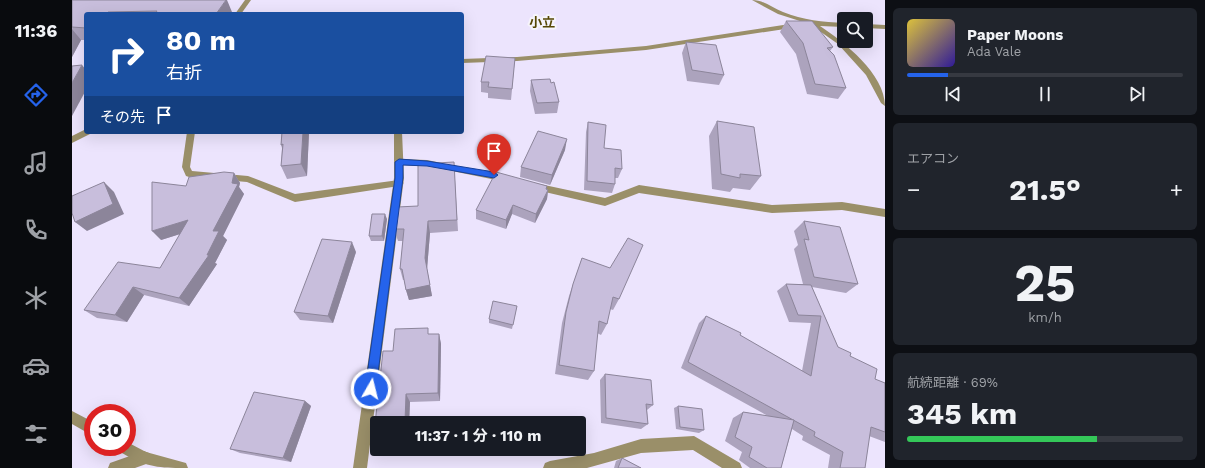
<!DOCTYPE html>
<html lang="ja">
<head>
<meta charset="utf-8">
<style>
	:root { --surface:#171b24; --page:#20242c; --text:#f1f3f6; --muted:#9ea1a6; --line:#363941; --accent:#2563eb }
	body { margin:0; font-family:"Work Sans","Noto Sans JP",sans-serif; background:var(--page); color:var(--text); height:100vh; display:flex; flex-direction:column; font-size:15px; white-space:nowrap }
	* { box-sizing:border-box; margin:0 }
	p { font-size:13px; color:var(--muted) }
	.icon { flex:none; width:22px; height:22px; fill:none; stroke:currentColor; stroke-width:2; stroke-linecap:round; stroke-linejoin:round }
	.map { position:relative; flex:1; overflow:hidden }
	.details { display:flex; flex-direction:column; gap:8px; padding:8px; background:#0d0f14; width:320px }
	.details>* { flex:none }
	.banner { position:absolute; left:12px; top:12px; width:380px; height:122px; border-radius:4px; box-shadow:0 4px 16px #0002; background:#1a4fa0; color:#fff; overflow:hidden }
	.buttons { position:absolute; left:765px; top:12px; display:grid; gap:8px }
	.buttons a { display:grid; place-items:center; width:36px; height:36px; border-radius:4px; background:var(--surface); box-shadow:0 4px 16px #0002; font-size:20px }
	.speed { position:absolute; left:12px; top:404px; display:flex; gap:8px; font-size:20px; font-weight:700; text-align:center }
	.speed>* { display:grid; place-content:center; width:52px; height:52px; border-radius:50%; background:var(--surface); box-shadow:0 4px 16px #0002; line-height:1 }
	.speed .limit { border:6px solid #d22; background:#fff; color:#111 }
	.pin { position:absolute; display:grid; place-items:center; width:34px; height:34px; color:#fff; margin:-41px -17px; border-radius:50% 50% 50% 0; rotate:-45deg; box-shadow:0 0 4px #0007 }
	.pin .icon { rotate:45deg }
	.me { position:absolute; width:44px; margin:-22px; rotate:8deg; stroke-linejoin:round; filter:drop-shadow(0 0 3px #0008) }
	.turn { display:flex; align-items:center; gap:14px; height:84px; padding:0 16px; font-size:18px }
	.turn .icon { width:52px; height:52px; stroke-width:2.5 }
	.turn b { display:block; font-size:28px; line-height:34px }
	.then { display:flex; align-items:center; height:38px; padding:0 16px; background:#0003; gap:8px; font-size:15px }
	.big { font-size:30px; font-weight:700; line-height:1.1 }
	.details .card { flex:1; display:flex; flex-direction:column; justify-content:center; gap:6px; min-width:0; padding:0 14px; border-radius:6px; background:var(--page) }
	.details .dial { align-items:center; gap:0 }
	.dial b { font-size:52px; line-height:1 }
	.song { display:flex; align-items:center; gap:12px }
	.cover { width:48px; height:48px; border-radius:6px; background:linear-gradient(135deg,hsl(50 70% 55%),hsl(250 70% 35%)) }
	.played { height:4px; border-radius:2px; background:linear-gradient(90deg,var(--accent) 15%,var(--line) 15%) }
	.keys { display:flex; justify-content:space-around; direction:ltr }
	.heat { display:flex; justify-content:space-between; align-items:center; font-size:22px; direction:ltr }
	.charge { height:6px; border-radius:3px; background:linear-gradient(90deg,#34c759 69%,var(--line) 0) }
	.trip { position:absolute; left:298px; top:416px; width:216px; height:40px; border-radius:4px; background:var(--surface); box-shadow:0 4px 16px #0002; font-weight:700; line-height:40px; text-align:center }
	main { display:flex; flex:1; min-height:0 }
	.dock { display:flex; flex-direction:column; width:72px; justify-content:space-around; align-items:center; background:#090b0e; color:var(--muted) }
	.dock .icon { width:28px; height:28px }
	.dock .selected { color:var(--accent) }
	.dock b { font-size:18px; color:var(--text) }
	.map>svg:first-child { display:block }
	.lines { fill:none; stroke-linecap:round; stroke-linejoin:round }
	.lane { fill:#9a8f69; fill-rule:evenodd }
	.street { fill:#9a8f69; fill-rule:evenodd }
	.wall { fill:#aca3bd }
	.shaded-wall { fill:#8c859a }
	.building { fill:#c8bedc; stroke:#8c859a }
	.route { fill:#2563eb; stroke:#184099 }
	.labels { text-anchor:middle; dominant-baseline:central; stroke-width:4; stroke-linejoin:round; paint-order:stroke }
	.far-quarter-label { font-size:13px; font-weight:bold; fill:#564705; stroke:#f6f4fb }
</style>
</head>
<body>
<main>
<nav class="dock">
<b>11:36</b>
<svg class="icon selected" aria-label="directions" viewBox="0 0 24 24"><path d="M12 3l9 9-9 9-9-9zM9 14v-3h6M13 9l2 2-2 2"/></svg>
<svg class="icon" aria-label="music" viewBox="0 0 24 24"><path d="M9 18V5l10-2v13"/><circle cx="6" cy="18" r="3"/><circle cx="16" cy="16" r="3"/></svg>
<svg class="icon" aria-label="phone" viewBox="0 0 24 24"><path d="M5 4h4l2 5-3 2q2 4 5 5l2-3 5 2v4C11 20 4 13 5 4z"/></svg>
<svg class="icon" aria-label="climate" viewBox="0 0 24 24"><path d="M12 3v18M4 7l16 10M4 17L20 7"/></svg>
<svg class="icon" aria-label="car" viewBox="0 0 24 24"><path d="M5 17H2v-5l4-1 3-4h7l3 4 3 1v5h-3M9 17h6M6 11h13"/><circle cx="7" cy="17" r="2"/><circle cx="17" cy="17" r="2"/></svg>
<svg class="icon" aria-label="filters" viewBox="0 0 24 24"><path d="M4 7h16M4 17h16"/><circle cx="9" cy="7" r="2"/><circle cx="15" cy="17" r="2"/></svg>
</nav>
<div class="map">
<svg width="813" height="468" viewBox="0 0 813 468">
	<rect width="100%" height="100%" fill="#ece4fd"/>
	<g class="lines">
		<g class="lane">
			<path d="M 115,132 L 123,132 L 118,167 L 120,171 L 176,176 L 223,194 L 327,180 L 332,183 L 327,186 L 223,202 L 175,182 L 117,177 L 114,176 L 110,167 Z"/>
			<path d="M 327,159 L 355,160 L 434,176 L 439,179 L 434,182 L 355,166 L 327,165 L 323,162 Z"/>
			<path d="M 463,183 L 533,198 L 567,185 L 700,205 L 770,202 L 813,209 L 813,217 L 770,210 L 700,213 L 567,193 L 533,206 L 460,189 L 458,187 L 460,185 Z"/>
			<path d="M 72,451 L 77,453 L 79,458 L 77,463 L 63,468 L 36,468 L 38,463 Z"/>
		</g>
		<g class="street">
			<path d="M 173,0 L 179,0 L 169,14 L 163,14 Z"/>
			<path d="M 680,0 C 692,0 700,8 711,12 C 731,20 751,22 772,23 L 772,27 L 748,26 C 772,42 813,74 813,106 L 809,103 L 794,75 L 766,44 L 739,25 L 574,50 L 445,61 L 390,63 L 390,59 L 445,57 L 574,46 L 731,22 L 706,14 Z"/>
			<path d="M 794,24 L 813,25 L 813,29 L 794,28 Z"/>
			<path d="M 14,129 L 14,132 L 19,132 L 18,134 L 0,143 L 0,136 Z"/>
			<path d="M 322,132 L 330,132 L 332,178 L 295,468 L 281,468 L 322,178 Z"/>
			<path d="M 0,411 L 21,422 L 21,436 L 0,424 Z"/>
			<path d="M 622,436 L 668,463 L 670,468 L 650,468 L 621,450 L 569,453 L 515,468 L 471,468 L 473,463 L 478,461 L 522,453 L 569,439 Z"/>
			<path d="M 55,442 L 74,452 L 114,463 L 116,468 C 92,468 78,468 57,457 C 52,454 48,453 45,447 L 55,447 Z"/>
		</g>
	</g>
	<g class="wall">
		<path d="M 0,0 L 160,12 L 159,14 L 14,14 L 14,40 L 9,40 L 0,57 Z"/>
		<path d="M 714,21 L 761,47 L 758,51 L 774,88 L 766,99 L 735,94 L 724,54 L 708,32 Z"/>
		<path d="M 614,42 L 652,75 L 647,85 L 615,81 L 610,53 Z"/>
		<path d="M 443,58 L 439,100 L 416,98 L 416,93 L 409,92 L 409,82 Z"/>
		<path d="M 459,80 L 479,83 L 487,102 L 485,113 L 463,114 L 458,91 Z"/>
		<path d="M 645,121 L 689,176 L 678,190 L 661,188 L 658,192 L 640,189 L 637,136 Z"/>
		<path d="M 516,122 L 532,148 L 550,169 L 546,178 L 543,178 L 543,184 L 540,193 L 512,190 L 514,132 Z"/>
		<path d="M 209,132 L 237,132 L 235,176 L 215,179 L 209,166 L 210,148 L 209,145 L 210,134 Z"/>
		<path d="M 493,150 L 478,185 L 448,177 L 449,167 Z"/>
		<path d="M 382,162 L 386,231 L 358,233 L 355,269 L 360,296 L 337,300 L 334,290 L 332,280 L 331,280 L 328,269 L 331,241 L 326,241 L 322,229 L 346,206 Z"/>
		<path d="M 162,173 L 168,183 L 167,187 L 172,194 L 151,236 L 155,240 L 143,263 L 145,264 L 117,306 L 72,295 L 55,322 L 25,318 L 12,310 L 88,268 L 108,234 L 89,240 L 114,186 Z"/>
		<path d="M 475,186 L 475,189 L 476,190 L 475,199 L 463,223 L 440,214 L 434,229 L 404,219 L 404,210 Z"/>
		<path d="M 315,219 L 312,241 L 299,241 L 297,236 Z"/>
		<path d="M 732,221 L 786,284 L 774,293 L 740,287 L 766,347 L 778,356 L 803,379 L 813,383 L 813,442 L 797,436 L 793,468 L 756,468 L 758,455 L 730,440 L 731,436 L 720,429 L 709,468 L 678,468 L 667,460 L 670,452 L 653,441 L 661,418 L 671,412 L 696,416 L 609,368 L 627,323 L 634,316 L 730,371 L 739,323 L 717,322 L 705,291 L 714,284 L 731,284 L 722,249 L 726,245 L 722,231 Z"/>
		<path d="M 284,252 L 261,323 L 228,320 L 222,312 Z"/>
		<path d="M 510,258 L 547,299 L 541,310 L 538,309 L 535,324 L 529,335 L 525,333 L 522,371 L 516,380 L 483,374 L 490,323 L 497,296 Z"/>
		<path d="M 445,306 L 440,329 L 417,323 L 417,319 Z"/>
		<path d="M 357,334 L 367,334 L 369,344 L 368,401 L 338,402 L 337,423 L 305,423 L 305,426 L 303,424 L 321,351 Z"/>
		<path d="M 533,374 L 581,405 L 575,410 L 576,424 L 569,429 L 529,423 L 528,380 Z"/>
		<path d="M 233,401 L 239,406 L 219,462 L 168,453 L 158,449 Z"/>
		<path d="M 606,406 L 632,430 L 627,433 L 604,429 L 602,408 Z"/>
		<path d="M 550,458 L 569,468 L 542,468 L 544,461 Z"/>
	</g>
	<g class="shaded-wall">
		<path d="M 154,0 L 155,0 L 160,12 L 159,14 L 144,14 Z"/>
		<path d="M 0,29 L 9,40 L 0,57 Z"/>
		<path d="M 10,65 L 14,70 L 14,90 L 0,116 L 0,83 Z"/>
		<path d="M 231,132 L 237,132 L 235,176 L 229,164 Z"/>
		<path d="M 495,139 L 493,150 L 478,185 L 480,175 Z"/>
		<path d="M 162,173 L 168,183 L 167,187 L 172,194 L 151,236 L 155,240 L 143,263 L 145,264 L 117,306 L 107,298 L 141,231 L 160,183 Z"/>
		<path d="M 32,182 L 42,192 L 52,214 L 15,231 L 3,222 Z"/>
		<path d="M 475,186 L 474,195 L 476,190 L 475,199 L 463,223 L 464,214 Z"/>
		<path d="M 441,205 L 440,214 L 434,229 L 434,220 Z"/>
		<path d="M 313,214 L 315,219 L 312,241 L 310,236 Z"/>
		<path d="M 116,220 L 124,229 L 89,240 L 80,231 Z"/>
		<path d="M 356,221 L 358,233 L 355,269 L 360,296 L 337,300 L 334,290 L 353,258 Z"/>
		<path d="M 280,242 L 284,252 L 261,323 L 256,316 Z"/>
		<path d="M 61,287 L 72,295 L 55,322 L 43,315 Z"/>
		<path d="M 367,334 L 369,344 L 368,401 L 366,393 Z"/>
		<path d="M 334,394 L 338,402 L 337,423 L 333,423 L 333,422 Z"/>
		<path d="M 233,401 L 239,406 L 219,462 L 211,458 Z"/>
	</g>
	<g class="building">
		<path d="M 0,0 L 154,0 L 144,14 L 83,14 L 85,11 L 36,12 L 34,14 L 14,14 L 14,28 L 0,27 Z"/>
		<path d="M 714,21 L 740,21 L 761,47 L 755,48 L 762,55 L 774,88 L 743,84 L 731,43 Z"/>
		<path d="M 614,42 L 644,45 L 652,75 L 620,70 Z"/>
		<path d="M 414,56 L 443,58 L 440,89 L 416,87 L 417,82 L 409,82 Z"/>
		<path d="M 10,65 L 0,83 L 0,66 Z"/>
		<path d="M 478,79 L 479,83 L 482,82 L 487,102 L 465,103 L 459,80 Z"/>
		<path d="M 645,121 L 682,127 L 689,176 L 668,174 L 668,178 L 649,174 Z"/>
		<path d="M 516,122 L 534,125 L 532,148 L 549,150 L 550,169 L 543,168 L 543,184 L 515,181 Z"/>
		<path d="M 466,131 L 495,139 L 480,175 L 449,167 Z"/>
		<path d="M 210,132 L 231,132 L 229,164 L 209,166 L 211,144 L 209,145 Z"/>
		<path d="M 382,162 L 385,220 L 356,221 L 353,258 L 358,285 L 334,290 L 330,269 L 328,269 L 332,229 L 322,229 L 325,207 L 346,206 L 346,164 Z"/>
		<path d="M 152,172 L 162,173 L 160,183 L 166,184 L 141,231 L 147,231 L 135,255 L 137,255 L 107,298 L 61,287 L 43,315 L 12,310 L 46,262 L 88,268 L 116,220 L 80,231 L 80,182 L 114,186 L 117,177 Z"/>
		<path d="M 424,172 L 475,186 L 474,189 L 476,190 L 464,214 L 441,205 L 434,220 L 404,210 Z"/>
		<path d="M 32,182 L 41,204 L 3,222 L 0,213 L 0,196 Z"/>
		<path d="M 300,214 L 313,214 L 310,236 L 297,236 Z"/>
		<path d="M 732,221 L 768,227 L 786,284 L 742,277 L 732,239 L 737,240 Z"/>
		<path d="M 556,238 L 571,245 L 547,299 L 541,297 L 535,324 L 527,321 L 522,371 L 487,365 L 494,312 L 501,284 L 510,258 L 538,268 Z"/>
		<path d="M 250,239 L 280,242 L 256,316 L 222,312 Z"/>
		<path d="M 714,284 L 739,285 L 766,347 L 779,353 L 778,356 L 805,369 L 803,379 L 813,383 L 813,432 L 799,427 L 793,468 L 768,468 L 771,452 L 742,436 L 743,432 L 616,362 L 634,316 L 669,333 L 668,335 L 739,376 L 749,316 L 726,315 Z"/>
		<path d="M 421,301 L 445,306 L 441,325 L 417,319 Z"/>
		<path d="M 356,328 L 356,334 L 367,334 L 366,393 L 334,394 L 333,422 L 305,423 L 305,424 L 303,424 L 311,351 L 321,351 L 323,329 Z"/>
		<path d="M 533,374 L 579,380 L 581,405 L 574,404 L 576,424 L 534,418 Z"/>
		<path d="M 182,392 L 233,401 L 211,458 L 158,449 Z"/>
		<path d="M 606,406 L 630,409 L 632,430 L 608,427 Z"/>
		<path d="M 671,412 L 722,420 L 709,468 L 695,468 L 677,457 L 680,447 L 663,437 Z"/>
		<path d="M 550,458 L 569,468 L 546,468 Z"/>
	</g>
	<path class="route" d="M 327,159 L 355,161 L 422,172 L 426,175 L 422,178 L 355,166 L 331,165 L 331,178 L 304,389 L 303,393 L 299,394 L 295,393 L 293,389 L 323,178 L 323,162 Z"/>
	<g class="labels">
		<g class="far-quarter-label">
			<text x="470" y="22">小立</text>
		</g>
	</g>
</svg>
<div class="buttons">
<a><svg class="icon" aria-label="search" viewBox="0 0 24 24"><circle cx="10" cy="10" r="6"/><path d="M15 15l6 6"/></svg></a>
</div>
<div class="speed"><div class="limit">30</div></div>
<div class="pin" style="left:422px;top:175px;background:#d93025"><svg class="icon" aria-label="arrive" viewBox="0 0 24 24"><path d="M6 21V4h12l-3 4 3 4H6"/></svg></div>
<svg class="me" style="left:299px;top:389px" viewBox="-20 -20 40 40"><circle r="17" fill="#2563eb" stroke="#fff" stroke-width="3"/><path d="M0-11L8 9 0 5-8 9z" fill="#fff"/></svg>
<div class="trip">11:37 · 1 分 · 110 m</div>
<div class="banner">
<div class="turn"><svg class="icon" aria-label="right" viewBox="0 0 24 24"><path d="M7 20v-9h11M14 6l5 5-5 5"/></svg><div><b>80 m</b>右折</div></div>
<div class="then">その先<svg class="icon" aria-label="arrive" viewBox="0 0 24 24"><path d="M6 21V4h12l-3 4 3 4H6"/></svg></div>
</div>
</div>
<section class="details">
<div class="card">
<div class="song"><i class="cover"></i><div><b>Paper Moons</b><p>Ada Vale</p></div></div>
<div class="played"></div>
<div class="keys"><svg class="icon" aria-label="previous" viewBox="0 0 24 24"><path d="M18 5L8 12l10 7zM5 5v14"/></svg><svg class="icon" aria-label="pause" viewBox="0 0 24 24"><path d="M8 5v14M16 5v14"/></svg><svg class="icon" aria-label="next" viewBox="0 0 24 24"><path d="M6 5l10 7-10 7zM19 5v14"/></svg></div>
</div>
<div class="card"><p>エアコン</p>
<div class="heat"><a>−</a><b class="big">21.5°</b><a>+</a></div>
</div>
<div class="card dial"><b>25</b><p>km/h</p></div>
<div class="card"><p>航続距離 · 69%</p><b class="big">345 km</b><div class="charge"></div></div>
</section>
</main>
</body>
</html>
